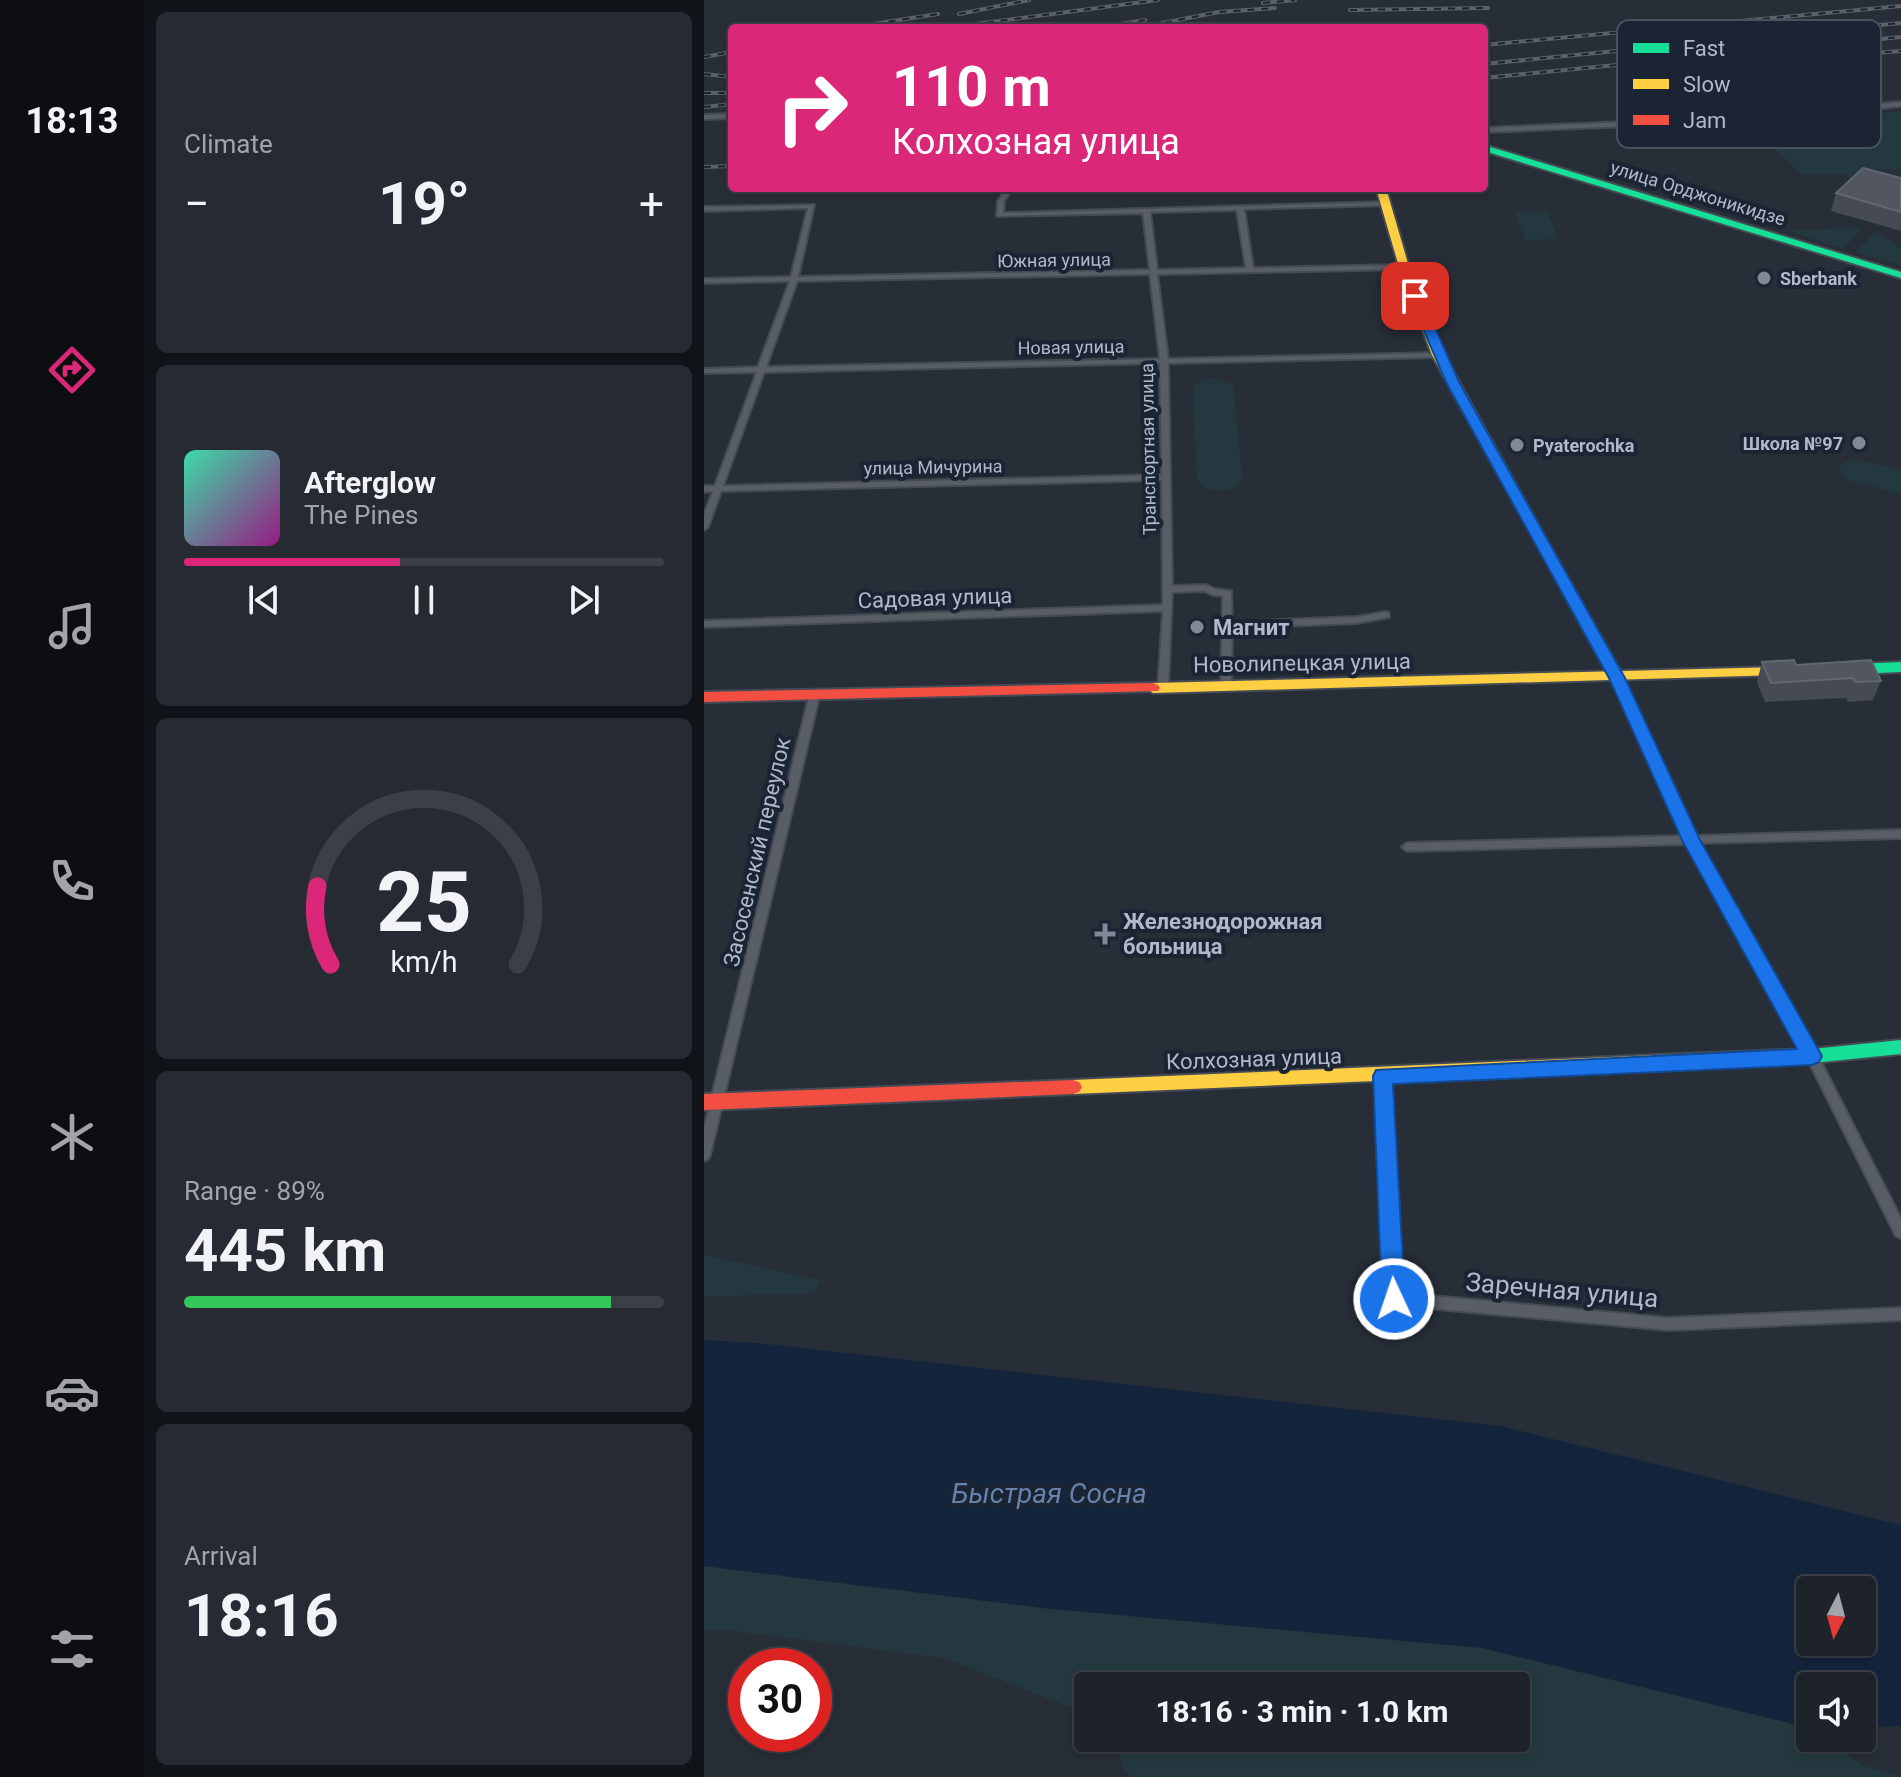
<!DOCTYPE html>
<html lang="en">
<head>
<meta charset="utf-8">
<style>
	:root { --surface:#1e222a; --page:#262a32; --text:#f1f3f6; --muted:#a1a4a8; --line:#3c3f47; --accent:#db2777 }
	body { margin:0; font-family:Roboto,sans-serif; background:var(--page); color:var(--text); height:100vh; display:flex; flex-direction:column; font-size:30px; white-space:nowrap }
	* { box-sizing:border-box; margin:0 }
	p { font-size:26px; color:var(--muted) }
	.icon { flex:none; width:44px; height:44px; fill:none; stroke:currentColor; stroke-width:2; stroke-linecap:round; stroke-linejoin:round }
	.map { position:relative; flex:1; overflow:hidden }
	.sheet { display:flex; flex-direction:column; gap:12px; padding:12px; background:#101317; width:560px }
	.sheet>* { flex:none }
	.hud { position:absolute; left:24px; top:24px; width:760px; height:168px; border-radius:8px; box-shadow:0 4px 12px #0003,0 0 0 2px var(--line); background:#db2777; color:#fff; overflow:hidden }
	.needle { width:52px; rotate:186deg }
	.tools { position:absolute; left:1092px; top:1576px; display:grid; gap:16px }
	.tools a { display:grid; place-items:center; width:80px; height:80px; border-radius:8px; background:var(--surface); box-shadow:0 4px 12px #0003,0 0 0 2px var(--line); font-size:40px }
	.speed { position:absolute; left:24px; top:1648px; display:flex; gap:16px; font-size:40px; font-weight:700; text-align:center }
	.speed>* { display:grid; place-content:center; width:104px; height:104px; border-radius:50%; background:var(--surface); box-shadow:0 4px 12px #0003,0 0 0 2px var(--line); line-height:1 }
	.speed .limit { border:12px solid #d22; background:#fff; color:#111 }
	.pin { position:absolute; display:grid; place-items:center; width:68px; height:68px; color:#fff; margin:-34px; border-radius:16px; box-shadow:0 4px 12px #0006 }
	.me { position:absolute; width:88px; margin:-44px; rotate:357deg; stroke-linejoin:round; filter:drop-shadow(0 0 6px #0008) }
	.turn { display:flex; align-items:center; gap:28px; height:168px; padding:0 32px; font-size:36px }
	.turn .icon { width:104px; height:104px; stroke-width:2.5 }
	.turn b { display:block; font-size:56px; line-height:68px }
	.big { font-size:60px; font-weight:700; line-height:1.1 }
	.sheet .widget { flex:1; display:flex; flex-direction:column; justify-content:center; gap:12px; min-width:0; padding:0 28px; border-radius:12px; background:var(--page) }
	.sheet .dial { align-items:center; gap:0 }
	.dial svg { height:208px; overflow:visible; fill:none; stroke:var(--line); stroke-width:7; stroke-linecap:round; text-anchor:middle }
	.dial text { fill:var(--text); stroke:none }
	.song { display:flex; align-items:center; gap:24px }
	.cover { width:96px; height:96px; border-radius:12px; background:linear-gradient(135deg,hsl(160 70% 55%),hsl(310 70% 35%)) }
	.played { height:8px; border-radius:4px; background:linear-gradient(90deg,var(--accent) 45%,var(--line) 45%) }
	.keys { display:flex; justify-content:space-around; direction:ltr }
	.heat { display:flex; justify-content:space-between; align-items:center; font-size:44px; direction:ltr }
	.charge { height:12px; border-radius:6px; background:linear-gradient(90deg,#34c759 89%,var(--line) 0) }
	.trip { position:absolute; left:370px; top:1672px; width:456px; height:80px; border-radius:8px; background:var(--surface); box-shadow:0 4px 12px #0003,0 0 0 2px var(--line); font-weight:700; line-height:80px; text-align:center }
	main { display:flex; flex:1; min-height:0 }
	.tab-bar { display:flex; flex-direction:column; width:144px; justify-content:space-around; align-items:center; background:#0c0e11; color:var(--muted) }
	.tab-bar .icon { width:56px; height:56px }
	.tab-bar .current { color:var(--accent) }
	.tab-bar b { font-size:36px; color:var(--text) }
	.map>svg:first-child { display:block }
	.green { fill:#24393f }
	.water { fill:#15243d; fill-rule:evenodd }
	.lines { fill:none; stroke-linecap:round; stroke-linejoin:round }
	.street-casing { stroke:#454b54; stroke-width:4 }
	.fast-casing { stroke:#454b54; stroke-width:4 }
	.slow-casing { stroke:#454b54; stroke-width:4 }
	.jam-casing { stroke:#454b54; stroke-width:4 }
	.street { fill:#585d66; fill-rule:evenodd }
	.fast { fill:#16e098; fill-rule:evenodd }
	.slow { fill:#ffcf43; fill-rule:evenodd }
	.jam { fill:#f24e42; fill-rule:evenodd }
	.rail-casing { stroke:#5b6069; stroke-width:4 }
	.rail { stroke:#1a2433; stroke-width:2; stroke-dasharray:7; stroke-linecap:butt }
	.wall { fill:#454a55 }
	.building { fill:#515661; stroke:#606672; stroke-width:2 }
	.route { fill:#1a73e8; stroke:#114b97; stroke-width:2 }
	.poi-dot { fill:#808897; stroke:#1a2433; stroke-width:3 }
	.labels { text-anchor:middle; dominant-baseline:central; stroke-width:8; stroke-linejoin:round; paint-order:stroke }
	.far-street-label { font-size:18px; fill:#b0b9ca; stroke:#1a2433 }
	.far-poi-label { font-size:18px; font-weight:bold; fill:#b0b9ca; stroke:#1a2433; text-anchor:start }
	.street-label { font-size:22px; fill:#b0b9ca; stroke:#1a2433 }
	.poi-label { font-size:22px; font-weight:bold; fill:#b0b9ca; stroke:#1a2433; text-anchor:start }
	.near-street-label { font-size:26px; fill:#b0b9ca; stroke:#1a2433 }
	.near-water-label { font-size:28px; font-style:italic; fill:#6682ad; stroke:#1a2433 }
	.key { fill:#1a2433; stroke:#475160; stroke-width:2 }
	.key-label { font-size:22px; fill:#b0b9ca }
</style>
</head>
<body>
<main>
<nav class="tab-bar">
<b>18:13</b>
<svg class="icon current" aria-label="directions" viewBox="0 0 24 24"><path d="M12 3l9 9-9 9-9-9zM9 14v-3h6M13 9l2 2-2 2"/></svg>
<svg class="icon" aria-label="music" viewBox="0 0 24 24"><path d="M9 18V5l10-2v13"/><circle cx="6" cy="18" r="3"/><circle cx="16" cy="16" r="3"/></svg>
<svg class="icon" aria-label="phone" viewBox="0 0 24 24"><path d="M5 4h4l2 5-3 2q2 4 5 5l2-3 5 2v4C11 20 4 13 5 4z"/></svg>
<svg class="icon" aria-label="climate" viewBox="0 0 24 24"><path d="M12 3v18M4 7l16 10M4 17L20 7"/></svg>
<svg class="icon" aria-label="car" viewBox="0 0 24 24"><path d="M5 17H2v-5l4-1 3-4h7l3 4 3 1v5h-3M9 17h6M6 11h13"/><circle cx="7" cy="17" r="2"/><circle cx="17" cy="17" r="2"/></svg>
<svg class="icon" aria-label="filters" viewBox="0 0 24 24"><path d="M4 7h16M4 17h16"/><circle cx="9" cy="7" r="2"/><circle cx="15" cy="17" r="2"/></svg>
</nav>
<section class="sheet">
<div class="widget"><p>Climate</p>
<div class="heat"><a>−</a><b class="big">19°</b><a>+</a></div>
</div>
<div class="widget">
<div class="song"><i class="cover"></i><div><b>Afterglow</b><p>The Pines</p></div></div>
<div class="played"></div>
<div class="keys"><svg class="icon" aria-label="previous" viewBox="0 0 24 24"><path d="M18 5L8 12l10 7zM5 5v14"/></svg><svg class="icon" aria-label="pause" viewBox="0 0 24 24"><path d="M8 5v14M16 5v14"/></svg><svg class="icon" aria-label="next" viewBox="0 0 24 24"><path d="M6 5l10 7-10 7zM19 5v14"/></svg></div>
</div>
<div class="widget dial"><svg viewBox="0 0 100 80">
<path d="M14 69A42 42 0 1 1 86 69"/>
<path d="M14 69A42 42 0 0 1 9 39" stroke="#db2777"/>
<text x="50" y="56" font-size="32" font-weight="700">25</text>
<text x="50" y="72" font-size="11">km/h</text>
</svg></div>
<div class="widget"><p>Range · 89%</p><b class="big">445 km</b><div class="charge"></div></div>
<div class="widget"><p>Arrival</p><b class="big">18:16</b></div>
</section>
<div class="map">
<svg width="1197" height="1777" viewBox="0 0 1197 1777">
	<rect width="100%" height="100%" fill="#282e38"/>
	<g class="green">
		<path d="M 1197,111 L 1197,169 L 1158,171 L 1147,182 L 1142,173 L 1097,175 L 1048,125 Z"/>
		<path d="M 843,212 L 854,239 L 821,240 L 811,213 Z"/>
		<path d="M 1158,228 L 1139,249 L 1087,232 L 1089,230 Z"/>
		<path d="M 1172,232 L 1197,248 L 1197,265 L 1152,252 Z"/>
		<path d="M 511,378 L 529,385 L 538,477 L 533,486 C 519,493 502,493 493,480 L 489,387 L 497,381 Z"/>
		<path d="M 1148,459 L 1197,470 L 1197,494 L 1141,479 L 1134,466 Z"/>
		<path d="M 0,1255 L 116,1280 L 110,1293 L 0,1297 Z"/>
		<path d="M 0,1566 L 338,1608 L 778,1648 L 1106,1728 L 1106,1738 L 1122,1738 L 1158,1765 L 1197,1777 L 426,1777 L 418,1765 L 409,1738 L 812,1738 L 812,1686 L 384,1686 L 384,1714 L 240,1658 L 22,1630 L 0,1630 Z"/>
	</g>
	<path class="water" d="M 0,1340 L 53,1343 L 797,1426 L 1197,1525 L 1197,1726 L 1158,1727 L 1158,1686 L 1106,1686 L 1106,1728 L 778,1648 L 338,1608 L 0,1566 ZM 1106,1590 L 1158,1590 L 1158,1642 L 1106,1642 Z"/>
	<g class="lines">
		<defs>
			<g id="street">
				<path d="M 1197,102 L 1197,106 L 1047,121 L 780,132 L 780,128 L 1047,117 Z"/>
				<path d="M 28,114 L 28,118 L 0,119 L 0,115 Z"/>
				<path d="M 303,188 L 309,188 L 300,201 L 299,213 L 684,202 L 685,203 L 682,205 L 540,209 L 549,268 L 700,265 L 704,267 L 703,269 L 453,274 L 464,359 L 734,353 L 738,355 L 734,357 L 464,363 L 468,586 L 502,585 L 511,589 L 527,591 L 528,622 L 653,617 L 682,612 L 685,613 L 685,617 L 653,623 L 528,628 L 527,687 L 522,690 L 517,687 L 519,596 L 509,595 L 500,591 L 468,592 L 464,688 L 459,691 L 454,688 L 459,611 L 0,627 L 0,621 L 459,605 L 458,480 L 17,491 L 4,527 L 0,530 L 0,515 L 9,491 L 0,492 L 0,486 L 11,486 L 53,372 L 0,373 L 0,369 L 54,367 L 86,281 L 0,283 L 0,279 L 87,277 L 104,208 L 0,211 L 0,207 L 110,205 L 94,277 L 446,270 L 439,213 L 293,216 L 294,201 ZM 533,210 L 542,268 L 453,270 L 446,212 ZM 446,274 L 456,359 L 62,367 L 93,281 ZM 456,363 L 458,475 L 19,486 L 60,372 Z"/>
				<path d="M 913,675 L 918,678 L 990,836 L 1197,830 L 1197,838 L 994,843 L 1112,1052 L 1197,1219 L 1197,1238 L 1192,1236 L 1104,1060 L 984,844 L 703,851 L 698,847 L 703,843 L 980,836 L 908,678 Z"/>
				<path d="M 110,694 L 115,697 L 6,1155 L 4,1159 L 0,1161 L 0,1129 L 105,697 Z"/>
				<path d="M 679,1071 L 683,1072 L 685,1076 L 696,1293 L 965,1318 L 1197,1308 L 1197,1320 L 965,1330 L 690,1305 L 685,1303 L 683,1299 L 673,1076 L 675,1072 Z"/>
			</g>
			<g id="fast">
				<path d="M 780,145 L 1197,272 L 1197,278 L 780,151 Z"/>
				<path d="M 1197,662 L 1197,672 L 1151,674 L 1144,669 L 1151,664 Z"/>
				<path d="M 1197,1040 L 1197,1054 L 1108,1063 L 952,1069 L 946,1067 L 943,1062 L 946,1057 L 952,1055 L 1108,1049 Z"/>
			</g>
			<g id="slow">
				<path d="M 672,188 L 682,188 L 705,267 L 740,355 L 842,539 L 841,542 L 836,543 L 830,539 L 728,355 L 695,267 Z"/>
				<path d="M 1075,667 L 1082,672 L 1080,675 L 449,693 L 442,688 L 449,683 Z"/>
				<path d="M 952,1055 L 958,1057 L 961,1062 L 958,1067 L 952,1069 L 369,1094 L 363,1092 L 360,1087 L 363,1082 L 369,1080 Z"/>
			</g>
			<g id="jam">
				<path d="M 836,535 L 842,539 L 920,678 L 918,681 L 908,681 L 906,678 L 830,539 Z"/>
				<path d="M 449,683 L 454,685 L 456,688 L 454,691 L 0,702 L 0,692 Z"/>
				<path d="M 369,1080 L 375,1082 L 378,1087 L 375,1092 L 369,1094 L 0,1110 L 0,1094 Z"/>
			</g>
		</defs>
		<use href="#street" class="street-casing"/>
		<use href="#fast" class="fast-casing"/>
		<use href="#slow" class="slow-casing"/>
		<use href="#jam" class="jam-casing"/>
		<use href="#street" class="street"/>
		<use href="#fast" class="fast"/>
		<use href="#slow" class="slow"/>
		<use href="#jam" class="jam"/>
		<defs>
			<g id="rail">
				<path d="M 559,3 L 591,0"/>
				<path d="M 646,10 L 784,8"/>
				<path d="M 255,14 L 325,0"/>
				<path d="M 143,28 L 234,14"/>
				<path d="M 241,28 L 454,0"/>
				<path d="M 393,28 L 441,20"/>
				<path d="M 433,28 L 515,12 L 571,8"/>
				<path d="M 646,28 L 693,28"/>
				<path d="M 780,45 L 1197,6"/>
				<path d="M 0,57 L 28,52"/>
				<path d="M 1097,59 L 1197,51"/>
				<path d="M 780,64 L 1197,23"/>
				<path d="M 0,74 L 28,77"/>
				<path d="M 780,78 L 1197,37"/>
				<path d="M 0,93 L 28,93"/>
				<path d="M 0,107 L 28,104"/>
				<path d="M 0,167 L 28,166"/>
			</g>
		</defs>
		<use href="#rail" class="rail-casing"/>
		<use href="#rail" class="rail"/>
	</g>
	<g class="wall">
		<path d="M 1197,178 L 1197,231 L 1127,211 L 1132,193 Z"/>
		<path d="M 1058,662 L 1092,665 L 1177,681 L 1169,700 L 1144,702 L 1142,698 L 1061,702 L 1053,682 Z"/>
	</g>
	<g class="building">
		<path d="M 1159,168 L 1197,178 L 1197,212 L 1132,193 Z"/>
		<path d="M 1090,660 L 1092,665 L 1167,660 L 1177,681 L 1151,682 L 1149,678 L 1067,683 L 1058,662 Z"/>
	</g>
	<path class="route" d="M 711,293 L 717,296 L 755,382 L 921,678 L 996,840 L 1118,1056 L 1115,1062 L 1108,1065 L 689,1084 L 701,1299 L 698,1307 L 690,1310 L 682,1307 L 678,1299 L 669,1076 L 672,1070 L 1093,1049 L 978,840 L 905,678 L 742,382 L 705,296 Z"/>
	<g class="poi-dot">
		<circle cx="1060" cy="278" r="8"/>
		<circle cx="1155" cy="443" r="8"/>
		<circle cx="813" cy="445" r="8"/>
		<circle cx="493" cy="627" r="8"/>
		<path d="M397 922h8v8h8v8h-8v8h-8v-8h-8v-8h8z"/>
	</g>
	<g class="labels">
		<g class="far-street-label">
			<text transform="translate(994 193) rotate(17)">улица Орджоникидзе</text>
			<text transform="translate(350 260) rotate(-1)">Южная улица</text>
			<text transform="translate(367 347) rotate(-1)">Новая улица</text>
			<text transform="translate(444 449) rotate(-91)">Транспортная улица</text>
			<text transform="translate(229 467) rotate(-1)">улица Мичурина</text>
		</g>
		<g class="far-poi-label">
			<text x="1076" y="278">Sberbank</text>
			<text x="1139" y="443" text-anchor="end">Школа №97</text>
			<text x="829" y="445">Pyaterochka</text>
		</g>
		<g class="street-label">
			<text transform="translate(231 598) rotate(-2)">Садовая улица</text>
			<text transform="translate(598 663) rotate(-1)">Новолипецкая улица</text>
			<text transform="translate(53 852) rotate(-77)">Засосенский переулок</text>
			<text transform="translate(550 1059) rotate(-2)">Колхозная улица</text>
		</g>
		<g class="poi-label">
			<text x="509" y="627">Магнит</text>
			<text x="419" y="921">Железнодорожная<tspan x="419" dy="25">больница</tspan></text>
		</g>
		<g class="near-street-label">
			<text transform="translate(858 1290) rotate(5)">Заречная улица</text>
		</g>
		<g class="near-water-label">
			<text x="345" y="1493">Быстрая Сосна</text>
		</g>
	</g>
	<rect x="913" y="20" width="264" height="128" rx="12" class="key"/>
	<rect x="929" y="43" width="36" height="10" fill="#16e098"/>
	<rect x="929" y="79" width="36" height="10" fill="#ffcf43"/>
	<rect x="929" y="115" width="36" height="10" fill="#f24e42"/>
	<g class="key-label">
		<text x="979" y="56">Fast</text>
		<text x="979" y="92">Slow</text>
		<text x="979" y="128">Jam</text>
	</g>
</svg>
<div class="tools">
<a><svg class="needle" viewBox="-14 -14 28 28"><path d="M0-13l5 13h-10z" fill="#e53935"/><path d="M0 13l5-13h-10z" fill="#a1a4a8"/></svg></a>
<a><svg class="icon" aria-label="sound" viewBox="0 0 24 24"><path d="M4 9h4l5-4v14l-5-4H4zM17 9q2 3 0 6"/></svg></a>
</div>
<div class="speed"><div class="limit">30</div></div>
<div class="pin" style="left:711px;top:296px;background:#d93025"><svg class="icon" aria-label="arrive" viewBox="0 0 24 24"><path d="M6 21V4h12l-3 4 3 4H6"/></svg></div>
<svg class="me" style="left:690px;top:1299px" viewBox="-20 -20 40 40"><circle r="17" fill="#1a73e8" stroke="#fff" stroke-width="3"/><path d="M0-11L8 9 0 5-8 9z" fill="#fff"/></svg>
<div class="trip">18:16 · 3 min · 1.0 km</div>
<div class="hud">
<div class="turn"><svg class="icon" aria-label="right" viewBox="0 0 24 24"><path d="M7 20v-9h11M14 6l5 5-5 5"/></svg><div><b>110 m</b>Колхозная улица</div></div>
</div>
</div>
</main>
</body>
</html>
